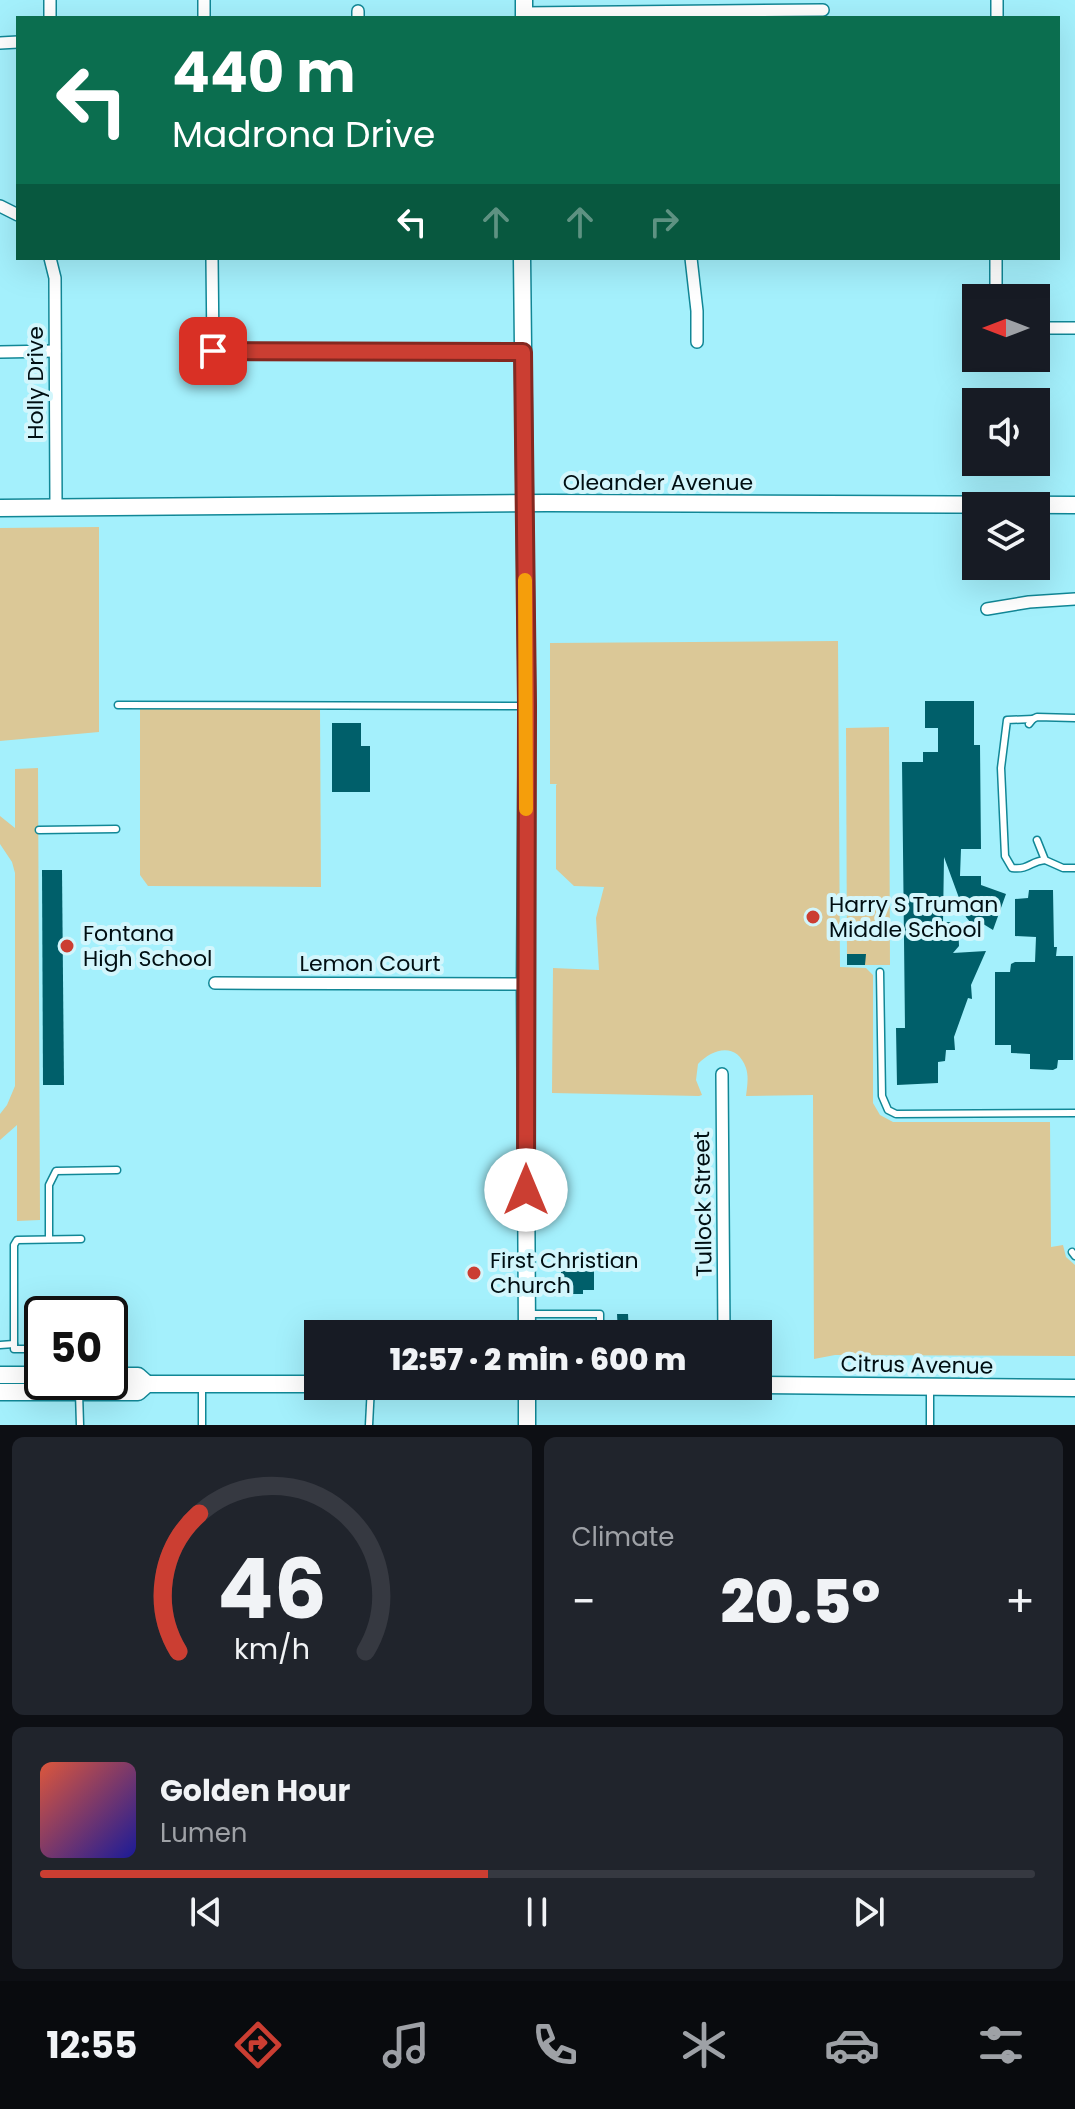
<!DOCTYPE html>
<html lang="en">
<head>
<meta charset="utf-8">
<style>
	:root { --surface:#171b24; --page:#20242c; --text:#f1f3f6; --muted:#9ea1a6; --line:#363941; --accent:#cb3e32 }
	body { margin:0; font-family:Poppins,sans-serif; background:var(--page); color:var(--text); height:100vh; display:flex; flex-direction:column; font-size:30px; white-space:nowrap }
	* { box-sizing:border-box; margin:0 }
	p { font-size:26px; color:var(--muted) }
	.icon { flex:none; width:44px; height:44px; fill:none; stroke:currentColor; stroke-width:2; stroke-linecap:round; stroke-linejoin:round }
	.map { position:relative; height:1425px; overflow:hidden }
	.sheet { display:flex; flex-direction:column; gap:12px; padding:12px; background:#0d0f14; flex:1 }
	.sheet>* { flex:none }
	.guide { position:absolute; left:16px; top:16px; width:1044px; height:244px; border-radius:0px; box-shadow:0 8px 32px #0002; background:#0b6e4f; color:#fff; overflow:hidden }
	.needle { width:52px; rotate:270deg }
	.fabs { position:absolute; left:962px; top:284px; display:grid; gap:16px }
	.fabs a { display:grid; place-items:center; width:88px; height:88px; border-radius:0px; background:var(--surface); box-shadow:0 8px 32px #0002; font-size:40px }
	.speed { position:absolute; left:24px; top:1296px; display:flex; gap:16px; font-size:40px; font-weight:700; text-align:center }
	.speed>* { display:grid; place-content:center; width:104px; height:104px; border-radius:50%; background:var(--surface); box-shadow:0 8px 32px #0002; line-height:1 }
	.speed .limit { border:4px solid #111; border-radius:12px; background:#fff; color:#111 }
	.pin { position:absolute; display:grid; place-items:center; width:68px; height:68px; color:#fff; margin:-34px; border-radius:16px; box-shadow:0 4px 12px #0006 }
	.me { position:absolute; width:88px; margin:-44px; rotate:0deg; stroke-linejoin:round; filter:drop-shadow(0 0 6px #0008) }
	.turn { display:flex; align-items:center; gap:28px; height:168px; padding:0 24px; font-size:36px }
	.turn .icon { width:104px; height:104px; stroke-width:2.5 }
	.turn b { display:block; font-size:56px; line-height:68px }
	.lanes { display:flex; align-items:center; height:76px; padding:0 24px; background:#0003; justify-content:center; gap:40px; direction:ltr }
	.lanes .off { opacity:.35 }
	.big { font-size:60px; font-weight:800; line-height:1.1 }
	.sheet .card { flex:1; display:flex; flex-direction:column; justify-content:center; gap:12px; min-width:0; padding:0 28px; border-radius:12px; background:var(--page) }
	.sheet .dial { align-items:center; gap:0 }
	.dial svg { height:208px; overflow:visible; fill:none; stroke:var(--line); stroke-width:7; stroke-linecap:round; text-anchor:middle }
	.dial text { fill:var(--text); stroke:none }
	.song { display:flex; align-items:center; gap:24px }
	.cover { width:96px; height:96px; border-radius:12px; background:linear-gradient(135deg,hsl(10 70% 55%),hsl(240 70% 35%)) }
	.played { height:8px; border-radius:4px; background:linear-gradient(90deg,var(--accent) 45%,var(--line) 45%) }
	.keys { display:flex; justify-content:space-around; direction:ltr }
	.heat { display:flex; justify-content:space-between; align-items:center; font-size:44px; direction:ltr }
	.sheet .tiles { flex:1; display:grid; gap:12px; grid-template-columns:1fr 1fr }
	.card:last-child { grid-column:span 2 }
	.trip { position:absolute; left:304px; top:1320px; width:468px; height:80px; border-radius:0px; background:var(--surface); box-shadow:0 8px 32px #0002; font-weight:800; line-height:80px; text-align:center }
	.tabs { display:flex; height:128px; justify-content:space-around; align-items:center; background:#090b0e; color:var(--muted) }
	.tabs .icon { width:56px; height:56px }
	.tabs .current { color:var(--accent) }
	.tabs b { font-size:36px; color:var(--text) }
	.map>svg:first-child { display:block }
	.green { fill:#dbc897 }
	.building { fill:#005f6a }
	.lines { fill:none; stroke-linecap:round; stroke-linejoin:round }
	.lane-casing { stroke:#118796; stroke-width:9 }
	.street-casing { stroke:#118796; stroke-width:14 }
	.secondary-casing { stroke:#118796; stroke-width:19 }
	.lane { stroke:#fff; stroke-width:6 }
	.street { stroke:#fff; stroke-width:11 }
	.secondary { stroke:#fff; stroke-width:16 }
	.route-casing { stroke:#842820; stroke-width:20 }
	.route { stroke:#cb3e32; stroke-width:14 }
	.slow { stroke:#f59e0b; stroke-width:14 }
	.poi-dot { fill:#cb3e32; stroke:#d2f6fc; stroke-width:3 }
	.labels { text-anchor:middle; dominant-baseline:central; stroke-width:8; stroke-linejoin:round; paint-order:stroke }
	.street-label { font-size:22px; fill:#000e12; stroke:#d2f6fc }
	.poi-label { font-size:22px; fill:#000e12; stroke:#d2f6fc; text-anchor:start }
</style>
</head>
<body>
<div class="map">
<svg width="1075" height="1425" viewBox="0 0 1075 1425">
	<rect width="100%" height="100%" fill="#a4f0fc"/>
	<g class="green">
		<path d="M 99,527 L 99,732 L 0,741 L 0,528 Z"/>
		<path d="M 838,641 L 840,967 L 866,968 L 873,975 L 873,1103 L 880,1115 L 893,1122 L 1050,1122 L 1051,1247 L 1063,1245 L 1066,1257 L 1075,1265 L 1075,1356 L 835,1355 L 814,1359 L 813,1095 L 746,1096 C 747,1087 749,1077 746,1068 C 737,1042 713,1048 698,1064 L 696,1080 L 702,1095 L 699,1096 L 552,1093 L 553,968 L 599,970 L 596,918 L 604,887 L 574,886 L 556,869 L 556,785 L 557,784 L 550,784 L 550,643 Z"/>
		<path d="M 140,708 L 320,708 L 321,887 L 148,886 L 140,875 Z"/>
		<path d="M 889,727 L 890,965 L 847,965 L 846,728 Z"/>
		<path d="M 38,768 L 40,1220 L 17,1221 L 17,1125 L 0,1140 L 0,1114 L 7,1105 L 15,1086 L 15,873 L 12,862 L 0,844 L 0,816 L 15,828 L 15,769 Z"/>
	</g>
	<g class="building">
		<path d="M 925,701 L 974,701 L 974,745 L 980,745 L 981,849 L 961,849 L 960,876 L 981,876 L 981,885 L 1006,894 L 993,930 L 980,922 L 975,928 L 966,917 L 944,857 L 943,922 L 958,922 L 959,946 L 953,953 L 986,951 L 971,985 L 972,999 L 968,998 L 954,1037 L 955,1050 L 946,1050 L 945,1061 L 938,1062 L 938,1083 L 897,1085 L 896,1028 L 905,1028 L 902,762 L 923,762 L 923,752 L 938,752 L 938,728 L 925,728 Z"/>
		<path d="M 332,723 L 361,723 L 361,746 L 370,746 L 370,792 L 332,792 Z"/>
		<path d="M 42,870 L 62,870 L 64,1085 L 43,1085 Z"/>
		<path d="M 1029,890 L 1053,890 L 1054,947 L 1057,947 L 1056,956 L 1073,956 L 1073,1060 L 1058,1060 L 1057,1068 L 1053,1070 L 1030,1069 L 1030,1054 L 1011,1053 L 1011,1045 L 995,1045 L 995,972 L 1010,972 L 1011,964 L 1015,962 L 1035,962 L 1036,937 L 1015,936 L 1015,899 L 1028,898 Z"/>
		<path d="M 847,954 L 866,954 L 865,965 L 847,965 Z"/>
		<path d="M 561,1266 L 594,1266 L 594,1290 L 583,1290 L 583,1294 L 565,1294 L 565,1291 L 561,1291 Z"/>
		<path d="M 617,1314 L 628,1314 L 629,1334 L 618,1334 Z"/>
	</g>
	<g class="lines">
		<defs>
			<g id="lane">
				<path d="M 118,705 L 526,706"/>
				<path d="M 1033,719 L 1007,720 L 1001,768 L 1005,856 L 1012,868 C 1030,870 1030,861 1045,860"/>
				<path d="M 1029,724 L 1033,719 L 1037,717 L 1075,718"/>
				<path d="M 39,830 L 116,829"/>
				<path d="M 1037,840 L 1045,860 L 1063,868 L 1075,868"/>
				<path d="M 880,972 L 882,1096 L 888,1110 L 896,1114 L 1075,1113"/>
				<path d="M 49,1239 L 49,1185 L 56,1171 L 117,1170"/>
				<path d="M 1072,1252 L 1075,1256"/>
				<path d="M 528,1314 L 600,1314 L 600,1334"/>
				<path d="M 0,1345 L 14,1344"/>
				<path d="M 110,1348 L 118,1348 L 120,1372"/>
				<path d="M 42,1349 L 14,1349 L 14,1245 L 17,1240 L 81,1239"/>
				<path d="M 202,1384 L 202,1425"/>
				<path d="M 79,1392 L 80,1425"/>
				<path d="M 369,1425 L 371,1386"/>
				<path d="M 930,1425 L 930,1389"/>
			</g>
			<g id="street">
				<path d="M 50,0 L 50,18"/>
				<path d="M 204,0 L 204,18"/>
				<path d="M 524,13 L 823,10"/>
				<path d="M 358,18 L 358,11"/>
				<path d="M 997,18 L 997,0"/>
				<path d="M 0,43 L 18,42"/>
				<path d="M 0,206 L 18,215"/>
				<path d="M 50,258 L 55,278 L 56,507"/>
				<path d="M 212,258 L 213,351 L 523,352"/>
				<path d="M 691,258 L 697,311 L 697,342"/>
				<path d="M 996,298 L 996,258"/>
				<path d="M 1036,328 L 1075,328"/>
				<path d="M 0,352 L 55,351"/>
				<path d="M 987,609 L 1029,602 L 1075,599"/>
				<path d="M 215,983 L 525,984"/>
				<path d="M 722,1074 L 724,1334"/>
			</g>
			<g id="secondary">
				<path d="M 524,0 L 524,18"/>
				<path d="M 522,258 L 527,706 L 525,984 L 527,1334"/>
				<path d="M 0,508 L 547,503 L 1075,505"/>
				<path d="M 0,1375 L 42,1375"/>
				<path d="M 110,1376 L 138,1376 L 147,1384"/>
				<path d="M 758,1385 L 1075,1388"/>
				<path d="M 527,1386 L 527,1425"/>
				<path d="M 0,1392 L 138,1392 L 147,1384 L 318,1384"/>
			</g>
		</defs>
		<use href="#lane" class="lane-casing"/>
		<use href="#street" class="street-casing"/>
		<use href="#secondary" class="secondary-casing"/>
		<use href="#lane" class="lane"/>
		<use href="#street" class="street"/>
		<use href="#secondary" class="secondary"/>
	</g>
	<g class="lines">
		<defs>
			<path id="route" d="M 213,351 L 523,352 L 527,706 L 526,1190"/>
		</defs>
		<use href="#route" class="route-casing"/>
		<use href="#route" class="route"/>
		<path class="slow" d="M 525,580 L 526,809"/>
	</g>
	<g class="poi-dot">
		<circle cx="813" cy="917" r="8"/>
		<circle cx="67" cy="946" r="8"/>
		<circle cx="474" cy="1273" r="8"/>
	</g>
	<g class="labels">
		<g class="street-label">
			<text transform="translate(35 383) rotate(-90)">Holly Drive</text>
			<text x="658" y="482">Oleander Avenue</text>
			<text x="370" y="963">Lemon Court</text>
			<text transform="translate(703 1204) rotate(-91)">Tullock Street</text>
			<text transform="translate(917 1365) rotate(1)">Citrus Avenue</text>
		</g>
		<g class="poi-label">
			<text x="829" y="904">Harry S Truman<tspan x="829" dy="25">Middle School</tspan></text>
			<text x="83" y="933">Fontana<tspan x="83" dy="25">High School</tspan></text>
			<text x="490" y="1260">First Christian<tspan x="490" dy="25">Church</tspan></text>
		</g>
	</g>
</svg>
<div class="fabs">
<a><svg class="needle" viewBox="-14 -14 28 28"><path d="M0-13l5 13h-10z" fill="#e53935"/><path d="M0 13l5-13h-10z" fill="#9ea1a6"/></svg></a>
<a><svg class="icon" aria-label="sound" viewBox="0 0 24 24"><path d="M4 9h4l5-4v14l-5-4H4zM17 9q2 3 0 6"/></svg></a>
<a><svg class="icon" aria-label="layers" viewBox="0 0 24 24"><path d="M12 4l9 5-9 5-9-5zM3 14l9 5 9-5"/></svg></a>
</div>
<div class="speed"><div class="limit">50</div></div>
<div class="pin" style="left:213px;top:351px;background:#d93025"><svg class="icon" aria-label="arrive" viewBox="0 0 24 24"><path d="M6 21V4h12l-3 4 3 4H6"/></svg></div>
<svg class="me" style="left:526px;top:1190px" viewBox="-20 -20 40 40"><circle r="19" fill="#fff"/><path d="M0-13L10 11 0 6-10 11z" fill="#cb3e32"/></svg>
<div class="trip">12:57 · 2 min · 600 m</div>
<div class="guide">
<div class="turn"><svg class="icon" aria-label="left" viewBox="0 0 24 24"><path d="M17 20v-9H6M10 6l-5 5 5 5"/></svg><div><b>440 m</b>Madrona Drive</div></div>
<div class="lanes"><svg class="icon" aria-label="left" viewBox="0 0 24 24"><path d="M17 20v-9H6M10 6l-5 5 5 5"/></svg><svg class="icon off" aria-label="ahead" viewBox="0 0 24 24"><path d="M12 20V5M6 11l6-6 6 6"/></svg><svg class="icon off" aria-label="ahead" viewBox="0 0 24 24"><path d="M12 20V5M6 11l6-6 6 6"/></svg><svg class="icon off" aria-label="right" viewBox="0 0 24 24"><path d="M7 20v-9h11M14 6l5 5-5 5"/></svg></div>
</div>
</div>
<section class="sheet">
<div class="tiles">
<div class="card dial"><svg viewBox="0 0 100 80">
<path d="M14 69A42 42 0 1 1 86 69"/>
<path d="M14 69A42 42 0 0 1 22 16" stroke="#cb3e32"/>
<text x="50" y="56" font-size="32" font-weight="700">46</text>
<text x="50" y="72" font-size="11">km/h</text>
</svg></div>
<div class="card"><p>Climate</p>
<div class="heat"><a>−</a><b class="big">20.5°</b><a>+</a></div>
</div>
<div class="card">
<div class="song"><i class="cover"></i><div><b>Golden Hour</b><p>Lumen</p></div></div>
<div class="played"></div>
<div class="keys"><svg class="icon" aria-label="previous" viewBox="0 0 24 24"><path d="M18 5L8 12l10 7zM5 5v14"/></svg><svg class="icon" aria-label="pause" viewBox="0 0 24 24"><path d="M8 5v14M16 5v14"/></svg><svg class="icon" aria-label="next" viewBox="0 0 24 24"><path d="M6 5l10 7-10 7zM19 5v14"/></svg></div>
</div>
</div>
</section>
<nav class="tabs">
<b>12:55</b>
<svg class="icon current" aria-label="directions" viewBox="0 0 24 24"><path d="M12 3l9 9-9 9-9-9zM9 14v-3h6M13 9l2 2-2 2"/></svg>
<svg class="icon" aria-label="music" viewBox="0 0 24 24"><path d="M9 18V5l10-2v13"/><circle cx="6" cy="18" r="3"/><circle cx="16" cy="16" r="3"/></svg>
<svg class="icon" aria-label="phone" viewBox="0 0 24 24"><path d="M5 4h4l2 5-3 2q2 4 5 5l2-3 5 2v4C11 20 4 13 5 4z"/></svg>
<svg class="icon" aria-label="climate" viewBox="0 0 24 24"><path d="M12 3v18M4 7l16 10M4 17L20 7"/></svg>
<svg class="icon" aria-label="car" viewBox="0 0 24 24"><path d="M5 17H2v-5l4-1 3-4h7l3 4 3 1v5h-3M9 17h6M6 11h13"/><circle cx="7" cy="17" r="2"/><circle cx="17" cy="17" r="2"/></svg>
<svg class="icon" aria-label="filters" viewBox="0 0 24 24"><path d="M4 7h16M4 17h16"/><circle cx="9" cy="7" r="2"/><circle cx="15" cy="17" r="2"/></svg>
</nav>
</body>
</html>
